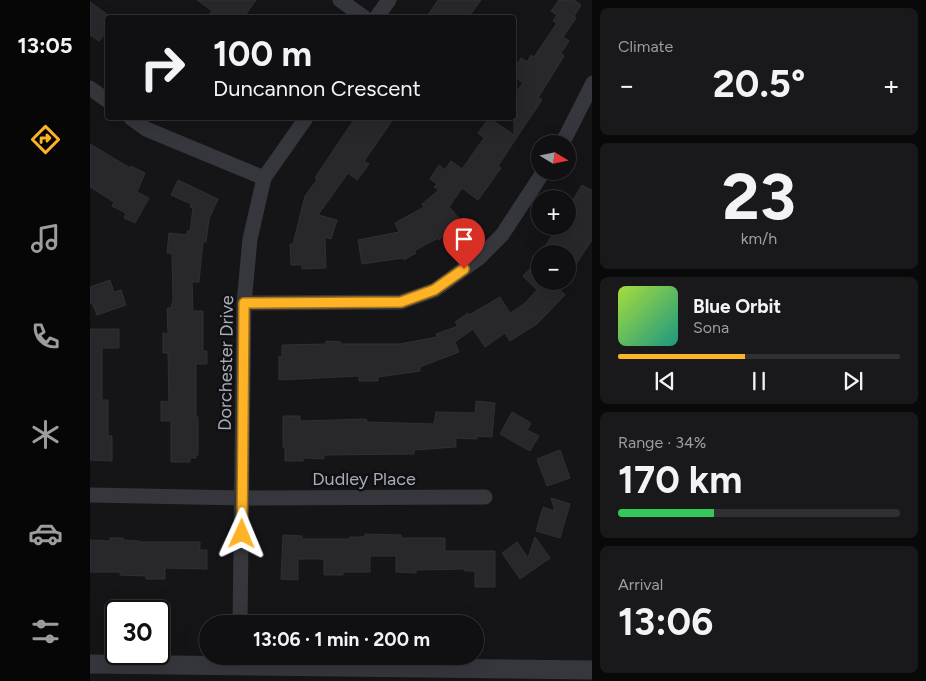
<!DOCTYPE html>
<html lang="en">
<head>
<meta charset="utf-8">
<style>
	:root { --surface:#101012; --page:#19191b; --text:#f1f3f6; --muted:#9c9d9f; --line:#303032; --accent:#feb327 }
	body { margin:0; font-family:Figtree,sans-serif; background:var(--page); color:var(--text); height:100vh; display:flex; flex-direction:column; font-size:19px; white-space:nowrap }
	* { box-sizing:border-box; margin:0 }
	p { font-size:16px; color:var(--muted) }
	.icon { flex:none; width:28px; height:28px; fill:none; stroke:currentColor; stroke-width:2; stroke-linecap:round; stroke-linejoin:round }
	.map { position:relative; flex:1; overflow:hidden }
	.side { display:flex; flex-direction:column; gap:8px; padding:8px; background:#09090a; width:334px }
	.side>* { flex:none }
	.guide { position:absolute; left:15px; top:15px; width:411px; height:105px; border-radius:5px; box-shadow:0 5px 20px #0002,0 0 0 1px var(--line); background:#101012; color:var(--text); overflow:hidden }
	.needle { width:32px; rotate:100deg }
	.fabs { position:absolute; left:441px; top:135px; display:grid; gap:10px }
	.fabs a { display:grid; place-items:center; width:45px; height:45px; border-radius:50%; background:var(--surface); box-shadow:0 5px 20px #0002,0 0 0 1px var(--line); font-size:25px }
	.speed { position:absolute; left:15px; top:600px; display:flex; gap:10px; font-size:25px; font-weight:700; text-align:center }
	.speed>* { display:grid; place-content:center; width:65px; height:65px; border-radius:50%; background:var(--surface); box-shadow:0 5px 20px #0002,0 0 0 1px var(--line); line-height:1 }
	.speed .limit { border:2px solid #111; border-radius:8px; background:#fff; color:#111 }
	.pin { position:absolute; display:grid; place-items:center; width:42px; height:42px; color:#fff; margin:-51px -21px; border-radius:50% 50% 50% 0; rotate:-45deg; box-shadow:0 0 5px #0007 }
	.pin .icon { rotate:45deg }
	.me { position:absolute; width:55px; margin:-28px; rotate:1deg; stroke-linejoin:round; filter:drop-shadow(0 0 4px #0008) }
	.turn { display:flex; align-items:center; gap:18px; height:105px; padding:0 25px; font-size:22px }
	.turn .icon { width:65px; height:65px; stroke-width:2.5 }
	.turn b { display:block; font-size:35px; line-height:42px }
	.big { font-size:38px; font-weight:700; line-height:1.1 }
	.side .widget { flex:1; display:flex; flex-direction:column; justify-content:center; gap:8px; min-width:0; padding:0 18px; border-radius:8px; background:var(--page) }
	.side .dial { align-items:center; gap:0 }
	.dial b { font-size:65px; line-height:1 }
	.song { display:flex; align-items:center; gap:15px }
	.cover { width:60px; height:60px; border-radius:8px; background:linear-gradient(135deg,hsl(80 70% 55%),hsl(170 70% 35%)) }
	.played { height:5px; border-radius:2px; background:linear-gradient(90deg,var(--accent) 45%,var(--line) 45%) }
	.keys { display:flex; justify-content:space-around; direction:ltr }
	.heat { display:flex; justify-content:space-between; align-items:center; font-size:28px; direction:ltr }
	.charge { height:8px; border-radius:4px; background:linear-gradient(90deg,#34c759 34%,var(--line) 0) }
	.trip { position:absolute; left:109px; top:615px; width:285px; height:50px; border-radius:25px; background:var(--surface); box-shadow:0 5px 20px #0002,0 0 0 1px var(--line); font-weight:700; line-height:50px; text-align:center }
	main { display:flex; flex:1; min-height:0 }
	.dock { display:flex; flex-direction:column; width:90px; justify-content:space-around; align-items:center; background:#060607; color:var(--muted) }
	.dock .icon { width:35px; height:35px }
	.dock .active { color:var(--accent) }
	.dock b { font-size:22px; color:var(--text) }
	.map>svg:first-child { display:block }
	.building { fill:#28282c; stroke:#2f2f34 }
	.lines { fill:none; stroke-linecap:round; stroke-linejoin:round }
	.minor { stroke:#36373d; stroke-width:15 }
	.tertiary { stroke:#36373d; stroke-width:19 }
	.route-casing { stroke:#a57419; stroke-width:12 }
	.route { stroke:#feb327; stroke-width:9 }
	.labels { text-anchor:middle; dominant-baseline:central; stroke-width:5; stroke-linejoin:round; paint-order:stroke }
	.street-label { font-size:18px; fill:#a6acb8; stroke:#101013 }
</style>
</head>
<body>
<main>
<nav class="dock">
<b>13:05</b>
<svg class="icon active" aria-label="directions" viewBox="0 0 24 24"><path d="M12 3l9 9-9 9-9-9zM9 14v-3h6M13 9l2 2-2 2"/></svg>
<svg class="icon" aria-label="music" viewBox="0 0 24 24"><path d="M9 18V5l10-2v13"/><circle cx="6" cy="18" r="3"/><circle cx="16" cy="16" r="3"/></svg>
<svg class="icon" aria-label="phone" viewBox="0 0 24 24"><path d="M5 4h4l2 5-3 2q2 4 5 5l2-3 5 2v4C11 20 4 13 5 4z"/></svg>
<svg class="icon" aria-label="climate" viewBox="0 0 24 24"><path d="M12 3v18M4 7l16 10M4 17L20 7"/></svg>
<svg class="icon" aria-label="car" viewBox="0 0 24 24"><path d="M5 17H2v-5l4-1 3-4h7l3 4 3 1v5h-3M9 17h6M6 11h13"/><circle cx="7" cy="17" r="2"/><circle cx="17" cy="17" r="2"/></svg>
<svg class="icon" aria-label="filters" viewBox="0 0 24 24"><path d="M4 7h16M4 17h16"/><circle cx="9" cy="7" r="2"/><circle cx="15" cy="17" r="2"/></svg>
</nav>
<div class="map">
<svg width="503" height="681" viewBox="0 0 503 681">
	<rect width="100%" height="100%" fill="#151518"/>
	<g class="building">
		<path d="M 107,0 L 166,0 L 153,18 L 117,18 L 122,11 Z"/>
		<path d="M 348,0 L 391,0 L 378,18 L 336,18 Z"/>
		<path d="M 469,0 L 484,0 L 491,5 L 484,16 L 486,18 L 473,37 L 479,41 L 471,53 L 474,56 L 448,98 L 452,100 L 427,137 L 408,166 L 411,168 L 388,200 L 372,188 L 359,207 L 369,218 L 357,228 L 359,231 L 349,240 L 348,238 L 324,251 L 326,253 L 314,260 L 313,258 L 272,264 L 268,240 L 309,232 L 305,223 L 334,207 L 332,204 L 349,190 L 344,187 L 347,184 L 340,179 L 349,165 L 355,170 L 361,161 L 372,169 L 394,138 L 388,133 L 399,118 L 424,135 L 424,95 L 433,83 L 424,76 L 424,69 L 431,58 L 437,62 L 441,55 L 444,57 L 467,23 L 463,21 L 467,15 L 461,11 Z"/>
		<path d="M 0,2 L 18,15 L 18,30 L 9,41 L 0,35 Z"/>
		<path d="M 265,118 L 304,118 L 274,161 L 279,164 L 267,180 L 258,173 L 228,215 L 247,220 L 241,239 L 235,237 L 236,268 L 212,269 L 212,265 L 201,265 L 200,244 L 203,244 L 215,196 L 227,180 L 225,178 Z"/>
		<path d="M 0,144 L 40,168 L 41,166 L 55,173 L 47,192 L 59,198 L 45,223 L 34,218 L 36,213 L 22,206 L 24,202 L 0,187 Z"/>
		<path d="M 88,180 L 128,199 L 119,219 L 116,242 L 113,242 L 109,282 L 102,282 L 103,311 L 113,311 L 113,351 L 117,351 L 117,364 L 106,364 L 106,417 L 108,417 L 108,455 L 106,455 L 106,458 L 100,458 L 100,462 L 81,462 L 81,421 L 71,421 L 71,401 L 79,402 L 78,353 L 73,353 L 73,333 L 78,334 L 77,308 L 81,308 L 83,300 L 82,253 L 77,253 L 79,233 L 97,235 L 97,231 L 100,231 L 103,208 L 100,207 L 101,204 L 81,195 Z"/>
		<path d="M 492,185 L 503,191 L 503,238 L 478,277 L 478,254 L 450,254 L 468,226 L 478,226 L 478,208 Z"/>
		<path d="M 444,264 L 450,270 L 450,281 L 461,281 L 475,295 L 447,324 L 420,341 L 415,333 L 395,347 L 383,329 L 365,342 L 369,352 L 330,367 L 330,371 L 288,377 L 288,381 L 269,381 L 269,376 L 189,380 L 189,356 L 192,357 L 192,345 L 236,344 L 236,341 L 251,342 L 251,344 L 310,344 L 347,337 L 346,334 L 368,326 L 365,322 L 378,313 L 379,315 L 410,297 L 420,313 L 434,304 L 447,290 L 433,276 Z"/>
		<path d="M 20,280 L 24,292 L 31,290 L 36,305 L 7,315 L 2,303 L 0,304 L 0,287 Z"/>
		<path d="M 0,329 L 29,329 L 29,348 L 12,348 L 12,400 L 18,400 L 18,436 L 22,436 L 22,461 L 0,460 Z"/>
		<path d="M 386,401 L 405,403 L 402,437 L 387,436 L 387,439 L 366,438 L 366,447 L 324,450 L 324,454 L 234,455 L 234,459 L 213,458 L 213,461 L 195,461 L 195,447 L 193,447 L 193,416 L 210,416 L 210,421 L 276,419 L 277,422 L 344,424 L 346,412 L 385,413 Z"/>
		<path d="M 422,412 L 441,423 L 437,430 L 449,436 L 440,451 L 410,434 Z"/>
		<path d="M 470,450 L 480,478 L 457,486 L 447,459 Z"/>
		<path d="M 461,498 L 480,504 L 470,538 L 446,531 L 453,507 L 465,511 Z"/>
		<path d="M 275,534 L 311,535 L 311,538 L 355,538 L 355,551 L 405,551 L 405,587 L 385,587 L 385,571 L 375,571 L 375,569 L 326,570 L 326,573 L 306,572 L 306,556 L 280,556 L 280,572 L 253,572 L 253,575 L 234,575 L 234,559 L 208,559 L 208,580 L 191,579 L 193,535 L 212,536 L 212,539 L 260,539 L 260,537 L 275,537 Z"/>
		<path d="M 445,537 L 460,558 L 430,579 L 412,553 L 427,542 L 438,558 Z"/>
		<path d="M 20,538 L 33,538 L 33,540 L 49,541 L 49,542 L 110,542 L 110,550 L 117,550 L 117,569 L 75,568 L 75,579 L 56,579 L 56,576 L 30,575 L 30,572 L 0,572 L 0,540 L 20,541 Z"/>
	</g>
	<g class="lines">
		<g class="minor">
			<path d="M 250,0 L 275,18"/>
			<path d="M 286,18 L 299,0"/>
			<path d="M 0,88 L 18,101"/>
			<path d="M 41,118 L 56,129 L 174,178"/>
			<path d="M 472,144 L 503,83"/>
			<path d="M 154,303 L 311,302 L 345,290 L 389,258 L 412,235 L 454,171"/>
			<path d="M 0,495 L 153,498 L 395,497"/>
			<path d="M 150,624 L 154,303 L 160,239 L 174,178 L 216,118"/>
		</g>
		<path class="tertiary" d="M 0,664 L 503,670"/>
	</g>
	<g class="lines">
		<defs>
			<path id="route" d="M 152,534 L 154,303 L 311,302 L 344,290 L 374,269"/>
		</defs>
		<use href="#route" class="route-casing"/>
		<use href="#route" class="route"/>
	</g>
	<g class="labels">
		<g class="street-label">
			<text transform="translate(136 363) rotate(-89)">Dorchester Drive</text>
			<text x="274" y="479">Dudley Place</text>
		</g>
	</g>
</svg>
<div class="fabs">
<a><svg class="needle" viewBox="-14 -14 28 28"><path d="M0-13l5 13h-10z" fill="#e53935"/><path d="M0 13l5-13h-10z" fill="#9c9d9f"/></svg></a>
<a>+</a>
<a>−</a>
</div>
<div class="speed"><div class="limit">30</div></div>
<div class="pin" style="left:374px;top:269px;background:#d93025"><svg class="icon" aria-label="arrive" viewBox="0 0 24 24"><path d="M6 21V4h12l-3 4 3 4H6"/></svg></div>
<svg class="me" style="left:152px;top:534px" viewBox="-20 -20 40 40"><path d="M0-17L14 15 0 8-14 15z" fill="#feb327" stroke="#fff" stroke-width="4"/></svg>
<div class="trip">13:06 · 1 min · 200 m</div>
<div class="guide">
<div class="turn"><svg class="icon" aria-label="right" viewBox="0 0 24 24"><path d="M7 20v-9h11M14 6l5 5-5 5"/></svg><div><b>100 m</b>Duncannon Crescent</div></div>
</div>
</div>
<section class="side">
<div class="widget"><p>Climate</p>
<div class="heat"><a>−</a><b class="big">20.5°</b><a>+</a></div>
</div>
<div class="widget dial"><b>23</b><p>km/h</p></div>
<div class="widget">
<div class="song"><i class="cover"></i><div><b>Blue Orbit</b><p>Sona</p></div></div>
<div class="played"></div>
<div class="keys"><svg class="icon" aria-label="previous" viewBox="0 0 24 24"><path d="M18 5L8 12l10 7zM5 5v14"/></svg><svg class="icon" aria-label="pause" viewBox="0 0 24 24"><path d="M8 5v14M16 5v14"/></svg><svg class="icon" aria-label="next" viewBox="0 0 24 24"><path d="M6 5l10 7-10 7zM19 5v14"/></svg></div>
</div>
<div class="widget"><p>Range · 34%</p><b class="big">170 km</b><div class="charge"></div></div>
<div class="widget"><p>Arrival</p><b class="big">13:06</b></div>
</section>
</main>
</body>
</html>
